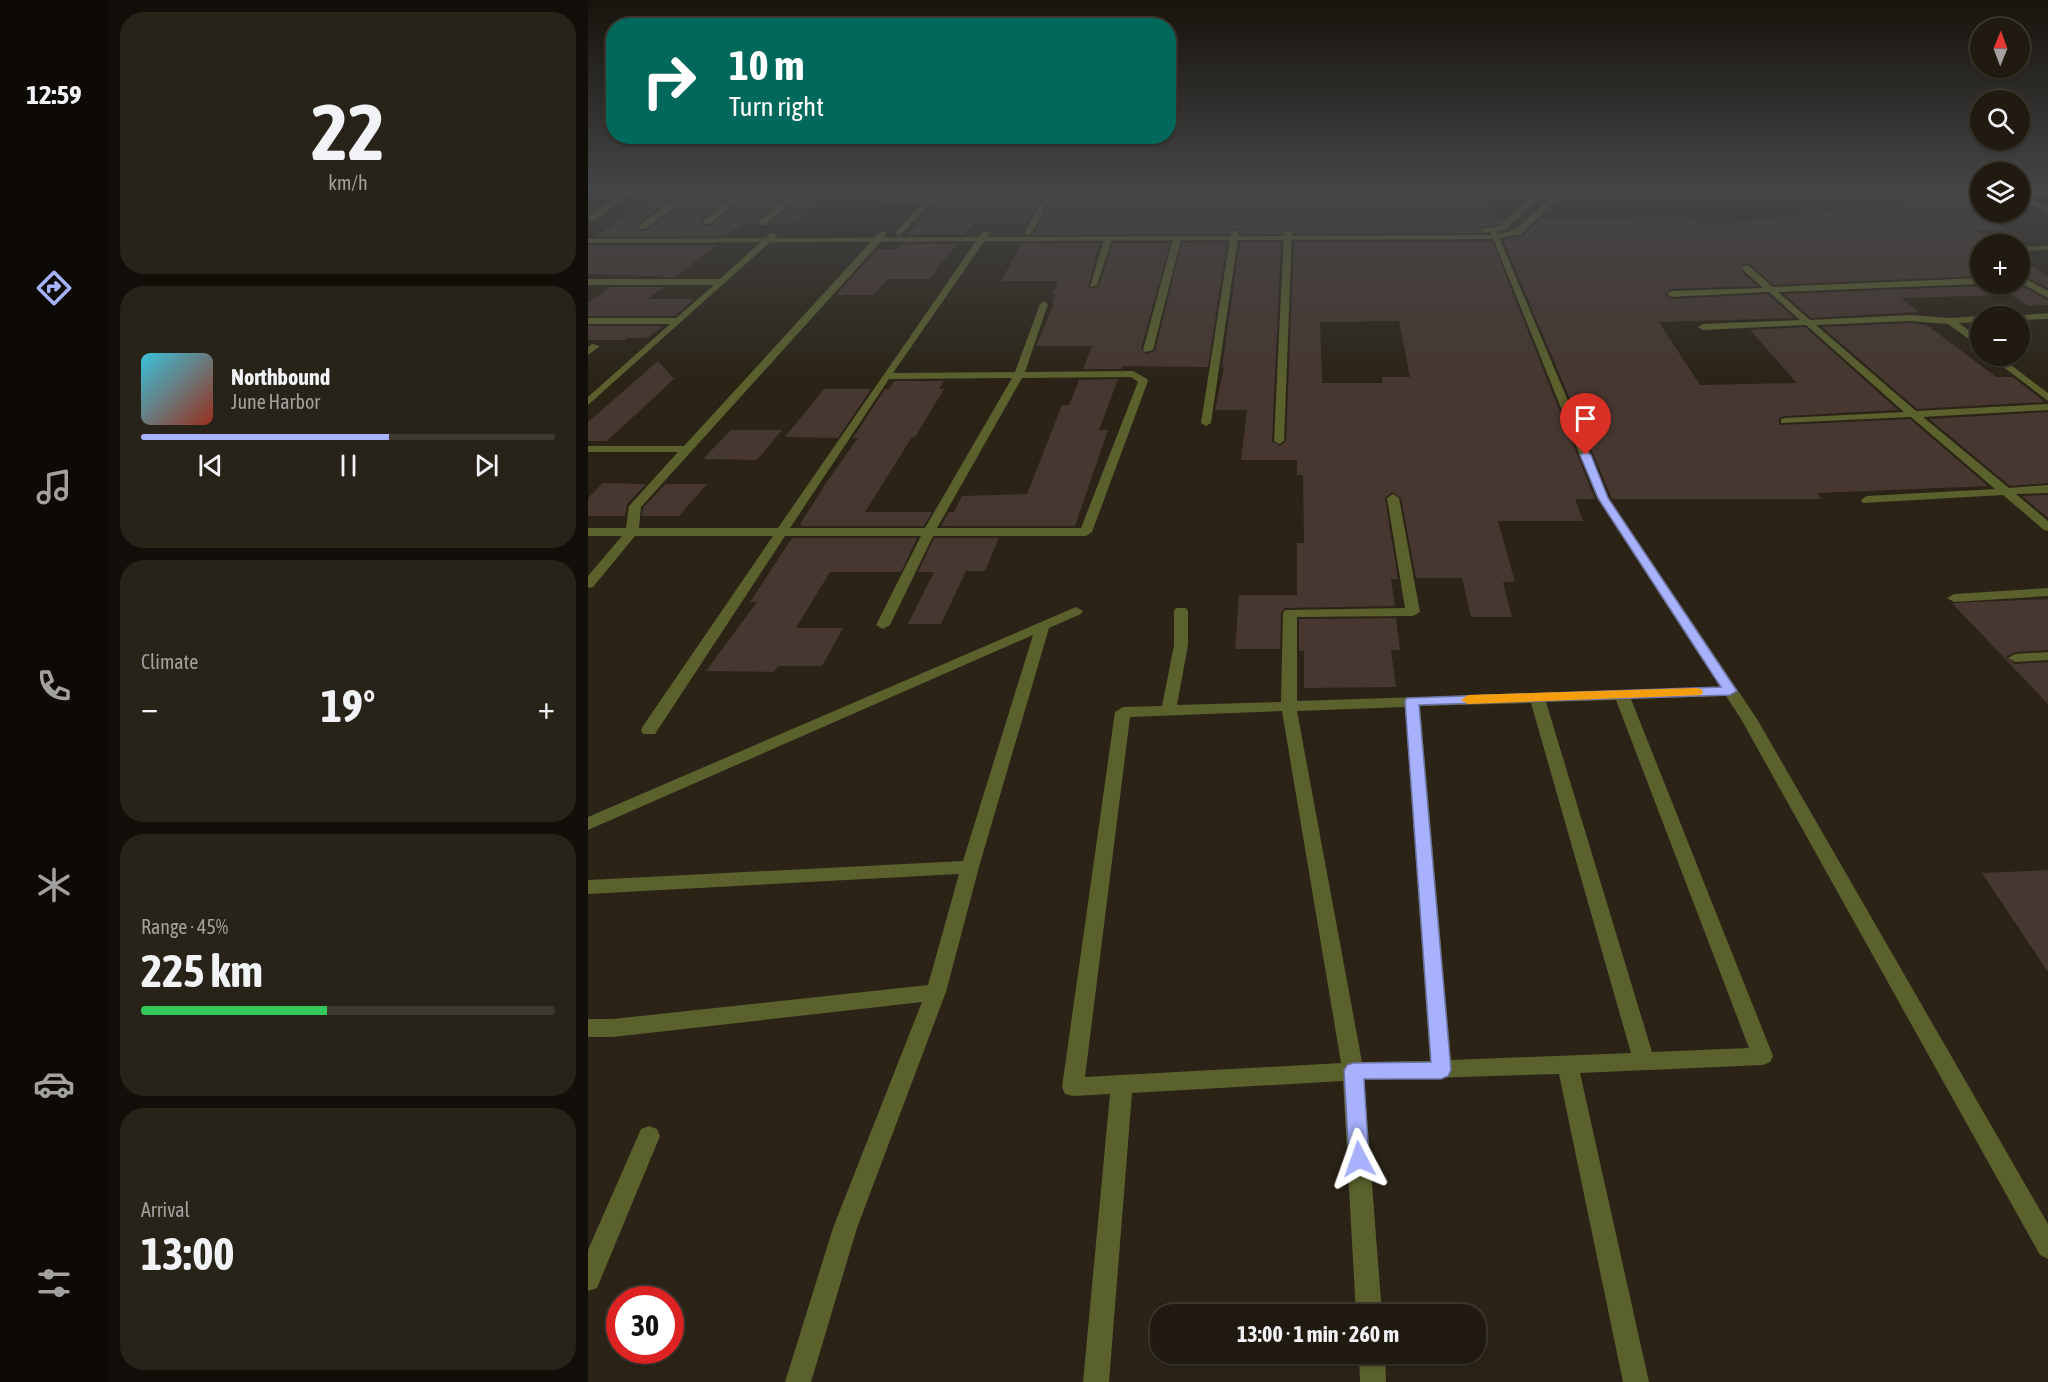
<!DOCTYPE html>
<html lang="en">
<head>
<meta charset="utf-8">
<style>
	:root { --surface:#201a10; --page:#282319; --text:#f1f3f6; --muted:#a2a19f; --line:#3d3830; --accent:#a7b1fc }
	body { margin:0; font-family:"Asap Condensed",sans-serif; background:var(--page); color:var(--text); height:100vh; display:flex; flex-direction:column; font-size:22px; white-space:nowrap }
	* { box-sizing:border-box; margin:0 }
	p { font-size:20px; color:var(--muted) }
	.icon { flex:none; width:33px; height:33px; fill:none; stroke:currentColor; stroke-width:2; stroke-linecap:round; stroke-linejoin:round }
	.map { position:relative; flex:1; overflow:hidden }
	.sheet { display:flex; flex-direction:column; gap:12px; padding:12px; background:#120e09; width:480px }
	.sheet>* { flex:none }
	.banner { position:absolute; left:18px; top:18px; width:570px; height:126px; border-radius:24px; box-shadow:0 2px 4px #0004,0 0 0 2px var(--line); background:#00695c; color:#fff; overflow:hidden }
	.needle { width:39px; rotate:1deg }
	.controls { position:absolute; left:1382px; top:18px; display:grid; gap:12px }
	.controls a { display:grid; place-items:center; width:60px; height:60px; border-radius:50%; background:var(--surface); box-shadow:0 2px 4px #0004,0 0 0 2px var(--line); font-size:30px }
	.speed { position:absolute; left:18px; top:1286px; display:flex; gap:12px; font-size:30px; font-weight:700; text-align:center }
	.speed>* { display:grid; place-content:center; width:78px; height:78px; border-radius:50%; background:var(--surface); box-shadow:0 2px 4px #0004,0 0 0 2px var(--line); line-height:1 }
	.speed .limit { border:9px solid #d22; background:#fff; color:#111 }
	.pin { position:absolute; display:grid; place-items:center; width:51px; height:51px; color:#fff; margin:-62px -26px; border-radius:50% 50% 50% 0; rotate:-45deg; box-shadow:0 0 6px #0007 }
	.pin .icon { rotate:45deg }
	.me { position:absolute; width:66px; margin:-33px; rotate:356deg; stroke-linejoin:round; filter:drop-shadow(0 0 4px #0008) }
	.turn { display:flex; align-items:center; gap:21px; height:126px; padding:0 24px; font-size:27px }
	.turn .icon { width:78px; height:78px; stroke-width:2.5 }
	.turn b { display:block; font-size:42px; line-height:51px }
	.big { font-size:45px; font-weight:700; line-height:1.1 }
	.sheet .tile { flex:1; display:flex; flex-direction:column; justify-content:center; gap:9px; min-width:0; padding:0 21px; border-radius:24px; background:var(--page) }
	.sheet .dial { align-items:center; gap:0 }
	.dial b { font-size:78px; line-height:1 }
	.song { display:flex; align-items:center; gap:18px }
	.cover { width:72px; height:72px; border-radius:9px; background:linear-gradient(135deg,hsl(190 70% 55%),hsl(10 70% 35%)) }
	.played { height:6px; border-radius:3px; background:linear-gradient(90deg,var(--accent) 60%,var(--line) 60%) }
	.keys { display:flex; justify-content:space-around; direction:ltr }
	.heat { display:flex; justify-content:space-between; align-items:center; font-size:33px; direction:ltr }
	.charge { height:9px; border-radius:4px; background:linear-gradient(90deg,#34c759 45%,var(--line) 0) }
	.trip { position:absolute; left:562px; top:1304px; width:336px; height:60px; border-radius:24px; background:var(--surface); box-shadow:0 2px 4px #0004,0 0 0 2px var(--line); font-weight:700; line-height:60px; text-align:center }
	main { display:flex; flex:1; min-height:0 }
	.dock { display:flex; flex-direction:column; width:108px; justify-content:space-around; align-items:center; background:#0d0a06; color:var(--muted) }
	.dock .icon { width:42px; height:42px }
	.dock .on { color:var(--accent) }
	.dock b { font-size:27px; color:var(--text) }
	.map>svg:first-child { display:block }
	.building { fill:#463730; fill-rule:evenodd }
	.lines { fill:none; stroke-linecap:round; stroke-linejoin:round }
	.minor { fill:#5a612d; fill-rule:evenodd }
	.tertiary { fill:#5a612d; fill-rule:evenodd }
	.route { fill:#a7b1fc; stroke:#6d73a4; stroke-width:1.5 }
	.slow { fill:#f59e0b }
</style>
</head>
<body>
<main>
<nav class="dock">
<b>12:59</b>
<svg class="icon on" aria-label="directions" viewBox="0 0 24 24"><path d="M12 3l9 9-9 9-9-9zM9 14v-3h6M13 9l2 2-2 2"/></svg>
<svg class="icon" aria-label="music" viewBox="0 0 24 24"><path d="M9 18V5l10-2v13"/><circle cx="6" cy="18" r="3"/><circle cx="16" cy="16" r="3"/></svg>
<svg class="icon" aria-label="phone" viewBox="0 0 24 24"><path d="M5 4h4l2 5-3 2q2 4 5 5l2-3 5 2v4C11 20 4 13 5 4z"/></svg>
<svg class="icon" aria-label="climate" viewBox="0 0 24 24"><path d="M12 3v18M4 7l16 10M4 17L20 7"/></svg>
<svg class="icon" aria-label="car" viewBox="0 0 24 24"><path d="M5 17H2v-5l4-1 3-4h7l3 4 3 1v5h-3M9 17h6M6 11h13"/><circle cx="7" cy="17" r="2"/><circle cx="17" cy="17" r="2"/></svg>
<svg class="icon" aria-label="filters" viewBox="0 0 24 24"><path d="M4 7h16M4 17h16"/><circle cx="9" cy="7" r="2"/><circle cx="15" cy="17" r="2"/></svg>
</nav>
<section class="sheet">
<div class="tile dial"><b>22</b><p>km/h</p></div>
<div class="tile">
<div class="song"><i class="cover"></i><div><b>Northbound</b><p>June Harbor</p></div></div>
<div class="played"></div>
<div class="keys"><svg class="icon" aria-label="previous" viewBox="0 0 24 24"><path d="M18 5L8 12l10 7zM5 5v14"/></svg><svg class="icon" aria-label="pause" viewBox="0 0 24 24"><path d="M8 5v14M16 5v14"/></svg><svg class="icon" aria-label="next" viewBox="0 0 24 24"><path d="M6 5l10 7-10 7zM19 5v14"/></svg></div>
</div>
<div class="tile"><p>Climate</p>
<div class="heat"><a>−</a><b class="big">19°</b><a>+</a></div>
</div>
<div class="tile"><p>Range · 45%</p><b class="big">225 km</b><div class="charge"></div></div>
<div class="tile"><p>Arrival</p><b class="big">13:00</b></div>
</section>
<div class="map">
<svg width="1460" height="1382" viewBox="0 0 1460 1382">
	<rect width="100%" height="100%" fill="#2a2316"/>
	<g class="building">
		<path d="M 80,189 L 98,189 L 50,223 L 49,231 L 58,231 L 112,189 L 151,189 L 115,218 L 114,224 L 116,226 L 123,226 L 165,189 L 206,189 L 170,219 L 169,223 L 155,223 L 138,236 L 6,237 Z"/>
		<path d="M 220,189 L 248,189 L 207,223 L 183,223 Z"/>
		<path d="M 359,189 L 550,189 L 548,195 L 637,195 L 638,189 L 681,189 L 680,195 L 701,195 L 701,201 L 762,201 L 761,189 L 798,189 L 799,194 L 894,193 L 905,220 L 916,219 L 911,224 L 894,227 L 892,233 L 706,234 L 705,230 L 699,228 L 694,234 L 653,234 L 652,230 L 646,228 L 640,234 L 445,235 L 462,203 L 535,202 L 537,199 L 533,195 L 354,195 Z"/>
		<path d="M 1300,189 L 1318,189 L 1392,198 L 1392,212 L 1418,230 L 1388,230 L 1410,244 L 1392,244 L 1381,249 L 1392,257 L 1392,276 L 1186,285 L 1162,264 L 1155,264 L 1154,272 L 1169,286 L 1083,289 L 1077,294 L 1083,299 L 1180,294 L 1206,318 L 1071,322 L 1112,385 L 1209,383 L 1162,330 L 1217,327 L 1310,410 L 1197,416 L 1191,418 L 1191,425 L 1322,419 L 1400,486 L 1230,493 L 1233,499 L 1024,499 L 915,240 L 935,236 L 952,218 L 1103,217 L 1112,226 L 1323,203 Z"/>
		<path d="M 450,203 L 438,224 L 385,224 L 376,235 L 320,235 L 346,204 Z"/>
		<path d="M 904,241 L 1007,499 L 987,499 L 995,521 L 910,521 L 927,582 L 915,582 L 924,617 L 883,617 L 874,578 L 828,578 L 813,498 L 804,492 L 797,498 L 810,579 L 803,579 L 807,606 L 697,608 L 693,613 L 692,649 L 647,649 L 651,595 L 709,595 L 709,543 L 716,543 L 715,475 L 709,475 L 709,460 L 653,460 L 659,410 L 627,410 L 636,367 L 634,367 L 652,242 L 693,242 L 684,441 L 692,446 L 698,441 L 706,242 ZM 811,321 L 822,377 L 794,377 L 794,383 L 734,383 L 732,322 Z"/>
		<path d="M 639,242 L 620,367 L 535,366 L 534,369 L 495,369 L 504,346 L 448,346 L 466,303 L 464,303 L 468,294 L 464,294 L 470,281 L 413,281 L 434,243 L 512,243 L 500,286 L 503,289 L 511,286 L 525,243 L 582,243 L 553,349 L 558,354 L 567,351 L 594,243 Z"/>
		<path d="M 313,244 L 369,244 L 341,279 L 299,279 L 286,295 L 248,295 L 290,249 L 309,249 Z"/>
		<path d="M 0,245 L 128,245 L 88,277 L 0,274 Z"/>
		<path d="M 1431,258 L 1460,277 L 1460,288 L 1431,273 Z"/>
		<path d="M 1394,284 L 1430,284 L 1460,300 L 1460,305 L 1440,306 L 1424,295 L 1313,298 L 1331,312 L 1223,318 L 1196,294 L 1392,286 Z"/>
		<path d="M 22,287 L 75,287 L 60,299 L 106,299 L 87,316 L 0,316 L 0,303 Z"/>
		<path d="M 1322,323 L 1339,325 L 1408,377 L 1425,377 L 1457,402 L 1329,409 L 1234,327 Z"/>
		<path d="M 0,326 L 75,326 L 60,338 L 39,338 L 37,340 L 0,340 Z"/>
		<path d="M 70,361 L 86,379 L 19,441 L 0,441 L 0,422 Z"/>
		<path d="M 530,379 L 511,430 L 520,430 L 487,526 L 353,526 L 361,512 L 366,512 L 374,496 L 439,494 L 474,405 L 481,405 L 491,380 Z"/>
		<path d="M 306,381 L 356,381 L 351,389 L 356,389 L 327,437 L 324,437 L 277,512 L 344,512 L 336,526 L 213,526 L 214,524 L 212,524 L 234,490 L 233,490 L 270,438 L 265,438 L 297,389 L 301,389 Z"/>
		<path d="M 236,389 L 283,389 L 250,438 L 197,437 Z"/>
		<path d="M 1460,412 L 1460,483 L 1422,486 L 1341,419 Z"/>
		<path d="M 143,430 L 194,430 L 169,460 L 115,459 Z"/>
		<path d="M 15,483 L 58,484 L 39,504 L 37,516 L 0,516 L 0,498 Z"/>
		<path d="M 77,484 L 119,484 L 91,516 L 54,516 L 55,508 Z"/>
		<path d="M 1460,495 L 1460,518 L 1434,496 Z"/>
		<path d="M 204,538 L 329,538 L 313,572 L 242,572 L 208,628 L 255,628 L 234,666 L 190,666 L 186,672 L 118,671 L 169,602 L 162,602 Z"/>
		<path d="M 346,538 L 411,538 L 397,571 L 378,571 L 353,624 L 320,624 L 346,572 L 330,572 Z"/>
		<path d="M 1460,599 L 1460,650 L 1427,652 L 1418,657 L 1427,664 L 1460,662 L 1460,704 L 1364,603 Z"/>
		<path d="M 808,618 L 812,650 L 803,650 L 808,687 L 716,688 L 716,651 L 711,651 L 711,619 Z"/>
		<path d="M 1460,870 L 1460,972 L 1394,873 Z"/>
	</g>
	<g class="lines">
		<g class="minor">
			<path d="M 41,189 L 49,189 L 7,220 L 1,220 L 1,216 Z"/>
			<path d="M 102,189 L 110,189 L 57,229 L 51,229 L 51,225 Z"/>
			<path d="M 155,189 L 163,189 L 122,224 L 116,224 L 116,220 Z"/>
			<path d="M 210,189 L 218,189 L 177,225 L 171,225 L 171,221 Z"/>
			<path d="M 1431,193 L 1460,208 L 1460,213 L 1431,198 Z"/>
			<path d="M 533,197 L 535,200 L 461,201 L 444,233 L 440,235 L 436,233 L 454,201 L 344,202 L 311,236 L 307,234 L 308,232 L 336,202 L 293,202 L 289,200 L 293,198 Z"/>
			<path d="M 901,228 L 908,230 L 1021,498 L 1169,719 L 1460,1224 L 1460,1259 L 1452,1255 L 1153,719 L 1138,696 L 1043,699 L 1185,1056 L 1182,1062 L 1175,1065 L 992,1073 L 1061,1382 L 1035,1382 L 971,1074 L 776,1080 L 794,1314 L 768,1314 L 755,1081 L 544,1093 L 521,1382 L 495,1382 L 522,1094 L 485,1096 L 477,1094 L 474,1087 L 527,712 L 535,707 L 574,706 L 586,645 L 586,611 L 588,608 L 598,608 L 600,611 L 600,645 L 589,705 L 693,702 L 695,613 L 697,610 L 817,608 L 799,498 L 805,494 L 811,498 L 832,612 L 825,616 L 709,617 L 709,701 L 1132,687 L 1009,498 ZM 1028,700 L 1161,1048 L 1064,1052 L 958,702 ZM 943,703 L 1043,1053 L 863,1060 L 832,706 ZM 817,707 L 842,1061 L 774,1062 L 709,711 ZM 694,711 L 753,1063 L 497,1077 L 542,717 Z"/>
			<path d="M 647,230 L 651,232 L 623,423 L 618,426 L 613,423 L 643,232 Z"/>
			<path d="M 700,230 L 704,232 L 696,441 L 691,444 L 686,441 L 696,232 Z"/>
			<path d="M 395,231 L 402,233 L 305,373 L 427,372 L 452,304 L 456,301 L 460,304 L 437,372 L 545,371 L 559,379 L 560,381 L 504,532 L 498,536 L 345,536 L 302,625 L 295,629 L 288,625 L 333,536 L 197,536 L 67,734 L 55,734 L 53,730 L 55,726 L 185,536 L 47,536 L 5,587 L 0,588 L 0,576 L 34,536 L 0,536 L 0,528 L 38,528 L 41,506 L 90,452 L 0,452 L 0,446 L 96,446 L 292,232 L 298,232 L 298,236 L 53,507 L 51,528 L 190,528 ZM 543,377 L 550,382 L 493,528 L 349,528 L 434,378 ZM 424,378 L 337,528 L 202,528 L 301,379 Z"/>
			<path d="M 183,233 L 190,235 L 0,405 L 0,397 L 82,324 L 0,324 L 0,318 L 88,318 L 126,285 L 0,285 L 0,279 L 132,279 Z"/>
			<path d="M 520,237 L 524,239 L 509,285 L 502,287 L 516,239 Z"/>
			<path d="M 589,237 L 593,239 L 565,350 L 557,352 L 555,350 L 585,239 Z"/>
			<path d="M 1460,246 L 1460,250 L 1431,251 L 1431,247 Z"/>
			<path d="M 1387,248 L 1392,248 L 1392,255 L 1383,250 Z"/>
			<path d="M 1155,266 L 1161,266 L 1185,287 L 1392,278 L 1392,284 L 1190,292 L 1222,320 L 1322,315 L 1362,318 L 1392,316 L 1393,316 L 1392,322 L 1371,323 L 1392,339 L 1392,347 L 1360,324 L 1322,321 L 1228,325 L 1328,411 L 1460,404 L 1460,410 L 1335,417 L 1421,488 L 1460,485 L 1460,493 L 1428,494 L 1460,521 L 1460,531 L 1456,530 L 1415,495 L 1275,503 L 1273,500 L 1279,496 L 1407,489 L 1323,417 L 1193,423 L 1193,419 L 1197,418 L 1316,412 L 1218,325 L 1115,330 L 1110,327 L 1115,324 L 1212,320 L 1181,292 L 1083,297 L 1079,294 L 1083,291 L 1175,288 L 1155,270 Z"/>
			<path d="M 1431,275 L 1460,291 L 1460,298 L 1431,282 Z"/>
			<path d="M 1460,313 L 1460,319 L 1431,320 L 1431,316 L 1427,316 Z"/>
			<path d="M 4,344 L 12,346 L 0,355 L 0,347 Z"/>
			<path d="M 1401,356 L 1411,356 L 1460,393 L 1460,401 Z"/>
			<path d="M 1460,588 L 1460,596 L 1366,602 L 1359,598 L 1366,594 Z"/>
			<path d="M 488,607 L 495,611 L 493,614 L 461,628 L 391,867 L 358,992 L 269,1228 L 223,1382 L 197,1382 L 245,1228 L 334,1002 L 25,1037 L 0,1037 L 0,1019 L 25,1019 L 340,985 L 371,874 L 0,894 L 0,880 L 375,861 L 445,635 L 0,830 L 0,817 Z"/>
			<path d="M 1460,652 L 1460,660 L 1427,662 L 1420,658 L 1427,654 Z"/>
			<path d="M 61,1126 L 69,1129 L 72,1136 L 9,1288 L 0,1291 L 0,1250 L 53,1129 Z"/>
			<path d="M 771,1353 L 797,1353 L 798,1382 L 772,1382 Z"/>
		</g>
		<g class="tertiary">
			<path d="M 951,189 L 958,189 L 917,230 L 894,233 L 894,229 L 912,226 Z"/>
			<path d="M 972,189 L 979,189 L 933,234 L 907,239 L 0,243 L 0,239 L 907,235 L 927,230 Z"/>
			<path d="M 1431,190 L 1460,193 L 1460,197 L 1431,194 Z"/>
		</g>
	</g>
	<linearGradient id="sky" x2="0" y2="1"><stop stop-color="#17130c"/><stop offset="0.49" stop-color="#444547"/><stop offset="1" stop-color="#444547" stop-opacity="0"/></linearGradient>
	<rect width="1460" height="383" fill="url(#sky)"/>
	<path class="route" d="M 998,452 L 1003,455 L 1020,498 L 1149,691 L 1142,695 L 831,705 L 863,1070 L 860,1076 L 853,1079 L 776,1079 L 781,1159 L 778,1166 L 771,1169 L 764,1166 L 761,1159 L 756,1071 L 759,1065 L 765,1063 L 843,1062 L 817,701 L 819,698 L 1133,687 L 1010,498 L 992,455 Z"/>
	<path class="slow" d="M 1108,688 L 1113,689 L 1115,692 L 1113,695 L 880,704 L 873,700 L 880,695 Z"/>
</svg>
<div class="controls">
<a><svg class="needle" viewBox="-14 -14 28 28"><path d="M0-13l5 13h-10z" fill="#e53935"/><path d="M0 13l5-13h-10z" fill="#a2a19f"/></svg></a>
<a><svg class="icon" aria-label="search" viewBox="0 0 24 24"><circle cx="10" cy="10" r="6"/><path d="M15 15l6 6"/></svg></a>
<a><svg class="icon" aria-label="layers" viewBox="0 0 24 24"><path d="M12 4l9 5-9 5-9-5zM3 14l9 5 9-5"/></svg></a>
<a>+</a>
<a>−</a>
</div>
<div class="speed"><div class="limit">30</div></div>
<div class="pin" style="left:998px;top:455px;background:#d93025"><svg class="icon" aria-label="arrive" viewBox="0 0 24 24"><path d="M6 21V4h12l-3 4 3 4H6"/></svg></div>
<svg class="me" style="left:771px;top:1159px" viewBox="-20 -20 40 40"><path d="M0-17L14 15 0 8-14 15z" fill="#a7b1fc" stroke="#fff" stroke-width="4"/></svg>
<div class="trip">13:00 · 1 min · 260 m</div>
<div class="banner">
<div class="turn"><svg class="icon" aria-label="right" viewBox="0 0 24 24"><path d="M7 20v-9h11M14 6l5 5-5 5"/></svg><div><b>10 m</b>Turn right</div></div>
</div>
</div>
</main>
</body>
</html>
